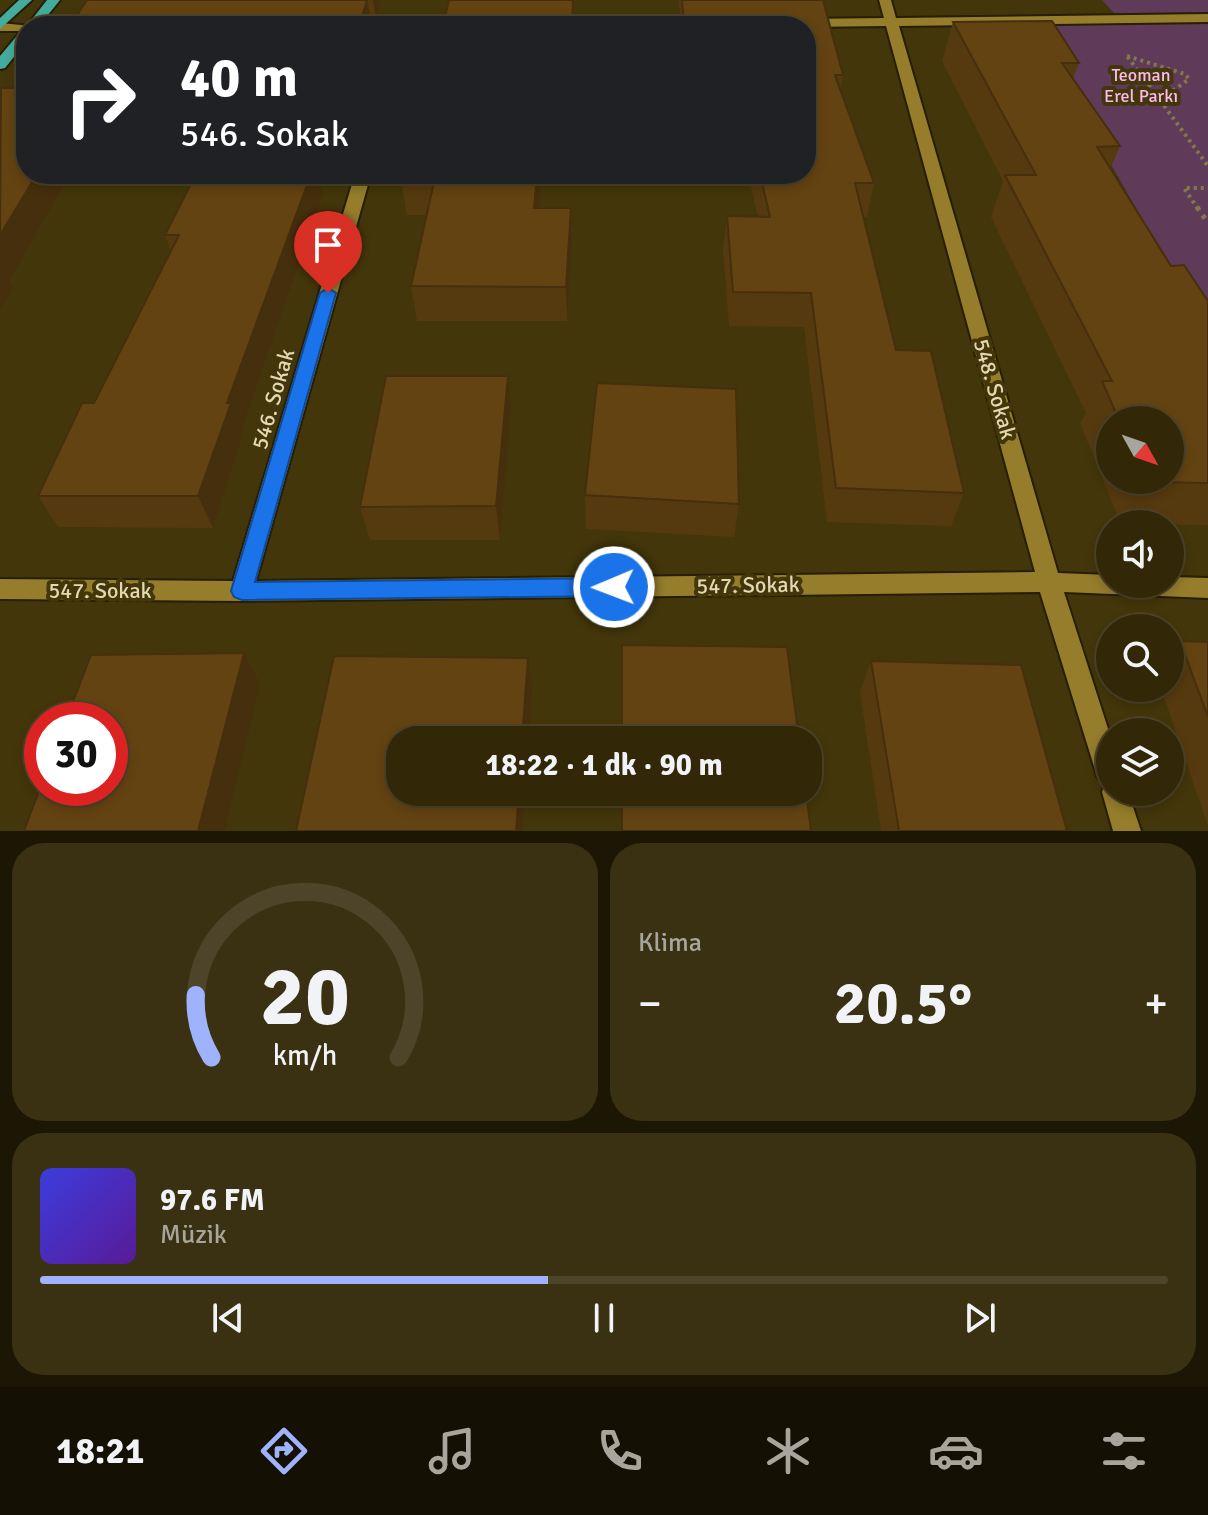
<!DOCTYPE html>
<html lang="tr">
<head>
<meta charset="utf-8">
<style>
	:root { --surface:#322808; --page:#3a3012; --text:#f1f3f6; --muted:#a8a69c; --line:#4d4429; --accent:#9fb3fd }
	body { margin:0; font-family:Signika,sans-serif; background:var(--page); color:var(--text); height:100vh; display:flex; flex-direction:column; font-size:30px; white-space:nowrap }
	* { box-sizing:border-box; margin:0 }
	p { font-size:26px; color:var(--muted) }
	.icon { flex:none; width:44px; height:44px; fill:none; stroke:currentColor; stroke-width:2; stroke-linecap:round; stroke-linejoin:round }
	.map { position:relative; height:831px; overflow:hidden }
	.details { display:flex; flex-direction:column; gap:12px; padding:12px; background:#1c1604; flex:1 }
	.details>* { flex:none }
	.guide { position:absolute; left:16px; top:16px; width:800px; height:168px; border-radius:32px; box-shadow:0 4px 12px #0003,0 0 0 2px var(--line); background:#202124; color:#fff; overflow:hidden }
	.needle { width:52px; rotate:130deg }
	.fabs { position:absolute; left:1096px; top:406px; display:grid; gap:16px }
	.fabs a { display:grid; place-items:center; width:88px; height:88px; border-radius:50%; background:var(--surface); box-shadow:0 4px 12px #0003,0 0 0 2px var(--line); font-size:40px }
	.speed { position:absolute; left:24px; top:702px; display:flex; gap:16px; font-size:40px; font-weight:700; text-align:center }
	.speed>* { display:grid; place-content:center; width:104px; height:104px; border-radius:50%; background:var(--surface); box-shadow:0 4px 12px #0003,0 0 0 2px var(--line); line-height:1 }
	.speed .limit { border:12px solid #d22; background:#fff; color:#111 }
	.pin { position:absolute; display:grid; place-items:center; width:68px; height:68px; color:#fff; margin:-82px -34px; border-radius:50% 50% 50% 0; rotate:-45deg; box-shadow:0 0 8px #0007 }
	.pin .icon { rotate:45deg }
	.me { position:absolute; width:88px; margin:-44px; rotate:269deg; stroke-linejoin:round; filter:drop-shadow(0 0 6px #0008) }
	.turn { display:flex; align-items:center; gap:28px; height:168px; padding:0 32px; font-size:36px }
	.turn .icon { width:104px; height:104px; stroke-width:2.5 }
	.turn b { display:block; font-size:56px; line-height:68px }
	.big { font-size:60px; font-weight:700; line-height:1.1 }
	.details .tile { flex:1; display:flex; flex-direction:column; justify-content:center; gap:12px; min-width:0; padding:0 28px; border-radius:32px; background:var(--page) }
	.details .dial { align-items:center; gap:0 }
	.dial svg { height:208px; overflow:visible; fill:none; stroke:var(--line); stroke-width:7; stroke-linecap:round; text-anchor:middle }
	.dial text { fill:var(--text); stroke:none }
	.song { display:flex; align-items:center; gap:24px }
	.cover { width:96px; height:96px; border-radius:12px; background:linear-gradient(135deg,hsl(240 70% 55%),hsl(270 70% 35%)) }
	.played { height:8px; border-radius:4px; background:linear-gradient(90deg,var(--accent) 45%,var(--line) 45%) }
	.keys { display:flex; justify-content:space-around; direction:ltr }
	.heat { display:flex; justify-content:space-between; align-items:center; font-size:44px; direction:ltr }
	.details .tiles { flex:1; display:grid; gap:12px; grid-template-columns:1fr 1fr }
	.tile:last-child { grid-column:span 2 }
	.trip { position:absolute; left:386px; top:726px; width:436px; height:80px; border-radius:32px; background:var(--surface); box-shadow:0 4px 12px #0003,0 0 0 2px var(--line); font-weight:700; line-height:80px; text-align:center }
	.tab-bar { display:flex; height:128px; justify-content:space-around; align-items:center; background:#141003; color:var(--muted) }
	.tab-bar .icon { width:56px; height:56px }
	.tab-bar .on { color:var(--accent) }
	.tab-bar b { font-size:36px; color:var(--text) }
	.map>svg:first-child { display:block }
	.green { fill:#5f3a59 }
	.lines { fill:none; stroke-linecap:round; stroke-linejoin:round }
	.minor-casing { stroke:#261e05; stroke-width:4 }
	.major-casing { stroke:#261e05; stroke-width:4 }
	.path-far1 { stroke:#83774d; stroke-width:4; stroke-dasharray:3 4; stroke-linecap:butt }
	.path { stroke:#83774d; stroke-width:5; stroke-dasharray:4 6; stroke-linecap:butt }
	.minor { fill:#957d2b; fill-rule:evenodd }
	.major { fill:#43ac9c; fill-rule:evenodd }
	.wall { fill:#563a0f; fill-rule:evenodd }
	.shaded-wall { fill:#462f0d }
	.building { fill:#644312; stroke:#462f0d; stroke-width:2 }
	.route { fill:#1a73e8; stroke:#114b97; stroke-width:2 }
	.labels { text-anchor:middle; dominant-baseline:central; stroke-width:8; stroke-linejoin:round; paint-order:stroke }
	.far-park-label { font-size:18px; fill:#fab9ef; stroke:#43360a }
	.street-label { font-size:22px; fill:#e4d8b2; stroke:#43360a }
</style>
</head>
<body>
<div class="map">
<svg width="1208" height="831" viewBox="0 0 1208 831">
	<rect width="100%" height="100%" fill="#43360a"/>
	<path class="green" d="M 1102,0 L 1208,0 L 1208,336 L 1030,21 L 1120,19 Z"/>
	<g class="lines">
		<defs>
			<g id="minor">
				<path d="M 879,0 L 891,0 L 896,18 L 1208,14 L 1208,22 L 899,26 L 1058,573 L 1110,575 L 1110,584 L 1170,584 L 1170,577 L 1208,578 L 1208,598 L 1064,592 L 1110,735 L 1110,792 L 1128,792 L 1141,831 L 1113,831 L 1102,792 L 1104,786 L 1097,776 L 1040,592 L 242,601 L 0,599 L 0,579 L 233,581 L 355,174 L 371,174 L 256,581 L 1035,572 L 886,26 L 806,27 L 796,23 L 802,19 L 884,18 Z"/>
				<path d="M 470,17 L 475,18 L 475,24 L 346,26 L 340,22 L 346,18 Z"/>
				<path d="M 541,19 L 706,19 L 712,23 L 709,26 L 546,26 L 541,25 Z"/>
				<path d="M 0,23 L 32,26 L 26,26 L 26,31 L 0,31 Z"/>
			</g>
			<g id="major">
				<path d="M 19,0 L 32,0 L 0,29 L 0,18 Z"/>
				<path d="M 47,0 L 60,0 L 39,26 L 26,27 Z"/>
				<path d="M 26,30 L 26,42 L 5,68 L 0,69 L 0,56 L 21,31 Z"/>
			</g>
		</defs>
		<use href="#minor" class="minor-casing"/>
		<use href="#major" class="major-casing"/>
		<g class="path-far1">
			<path d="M 1127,56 L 1185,74 L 1189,79 L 1160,100 Z"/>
			<path d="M 1160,100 L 1208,166"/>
			<path d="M 1198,209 L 1184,188 L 1208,188"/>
		</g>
		<path class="path" d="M 1197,207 L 1208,223"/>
		<use href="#minor" class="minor"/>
		<use href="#major" class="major"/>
	</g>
	<g class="wall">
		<path d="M 87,0 L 381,0 L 376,18 L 371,18 L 372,26 L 70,26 Z"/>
		<path d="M 679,0 L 823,0 L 843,75 L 840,90 L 874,183 L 867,217 L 864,217 L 896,350 L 964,493 L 951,526 L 827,522 L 804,327 L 729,326 L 723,250 L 727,216 L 758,217 L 748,174 L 806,174 L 806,26 L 680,26 L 681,16 L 680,16 Z"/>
		<path d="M 953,22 L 1079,63 L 1073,78 L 1120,146 L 1110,169 L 1171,266 L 1208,301 L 1208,525 L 1121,524 L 1080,423 L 1086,413 L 991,217 L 1003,181 L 942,61 ZM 1110,420 L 1170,420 L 1170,480 L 1110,480 Z"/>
		<path d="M 403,174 L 539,208 L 571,208 L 572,242 L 567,321 L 417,321 L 411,286 L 426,215 L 407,215 L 401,182 Z"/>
		<path d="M 322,188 L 323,194 L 241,431 L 243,435 L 213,528 L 58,527 L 38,496 L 94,403 L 171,251 L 165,235 Z"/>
		<path d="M 511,410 L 500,540 L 370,540 L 360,507 Z"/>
		<path d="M 585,495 L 739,504 L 734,537 L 586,529 Z"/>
		<path d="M 1180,641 L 1208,642 L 1208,826 L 1161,688 L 1170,688 L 1170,653 Z"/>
		<path d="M 871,661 L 1067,831 L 881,831 L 860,692 Z"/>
	</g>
	<g class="shaded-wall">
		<path d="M 367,0 L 372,26 L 359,26 Z"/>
		<path d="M 373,0 L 381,0 L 376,18 Z"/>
		<path d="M 37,174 L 70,174 L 9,281 L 13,288 L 0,310 L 0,235 Z"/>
		<path d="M 311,174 L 327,174 L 322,188 L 323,194 L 241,431 L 243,435 L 213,528 L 198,496 L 227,403 Z"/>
		<path d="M 537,174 L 542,174 L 536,242 L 534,208 Z"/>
		<path d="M 571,208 L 572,242 L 567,321 L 566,287 Z"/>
		<path d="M 508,376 L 511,410 L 500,540 L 496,506 Z"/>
		<path d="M 244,653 L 260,684 L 224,831 L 198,831 Z"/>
		<path d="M 528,658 L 532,689 L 528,740 L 522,740 Z"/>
		<path d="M 519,792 L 525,792 L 522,831 L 516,831 Z"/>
	</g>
	<g class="building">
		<path d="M 87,0 L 367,0 L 359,26 L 70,26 Z"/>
		<path d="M 449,0 L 573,0 L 572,26 L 443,26 Z"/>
		<path d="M 682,0 L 823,0 L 843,75 L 835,75 L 874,183 L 855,183 L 896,350 L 931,351 L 964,493 L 836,488 L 811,293 L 733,292 L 727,216 L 770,217 L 760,174 L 806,174 L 806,26 L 684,26 Z"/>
		<path d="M 1052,21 L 1079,63 L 1062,63 L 1120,146 L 1097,147 L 1171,266 L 1184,265 L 1208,301 L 1208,483 L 1147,482 L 1146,480 L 1170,480 L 1170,420 L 1119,420 L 1102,381 L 1112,381 L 1005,175 L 1036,175 L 953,22 Z"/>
		<path d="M 1,88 L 26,88 L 26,174 L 37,174 L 0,235 Z"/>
		<path d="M 196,174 L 311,174 L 227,403 L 231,403 L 198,496 L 38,496 L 82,403 L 94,403 L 179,235 L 165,235 Z"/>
		<path d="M 403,174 L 537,174 L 534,208 L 571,208 L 566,287 L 411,286 L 434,182 L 401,182 Z"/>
		<path d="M 386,376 L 508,376 L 496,506 L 360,507 Z"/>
		<path d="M 597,383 L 736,389 L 739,504 L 585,495 Z"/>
		<path d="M 1180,641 L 1208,642 L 1208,717 Z"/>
		<path d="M 622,645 L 787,647 L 799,740 L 622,740 Z"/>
		<path d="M 244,653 L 198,831 L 24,831 L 42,783 L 42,788 L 110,788 L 110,720 L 66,720 L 91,655 Z"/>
		<path d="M 334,656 L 528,658 L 522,740 L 400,740 L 400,792 L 519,792 L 516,831 L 296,831 Z"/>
		<path d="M 871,661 L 1021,665 L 1067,831 L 899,831 Z"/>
		<path d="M 622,792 L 806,792 L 811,831 L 622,831 Z"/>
	</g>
	<path class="route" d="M 328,288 L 336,293 L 255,582 L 614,578 L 622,581 L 625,587 L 622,593 L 614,596 L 242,600 L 234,597 L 231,591 L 320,293 Z"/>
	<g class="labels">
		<g class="far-park-label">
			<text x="1141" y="75">Teoman<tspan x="1141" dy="21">Erel Parkı</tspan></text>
		</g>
		<g class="street-label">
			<text transform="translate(995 389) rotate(74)">548. Sokak</text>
			<text transform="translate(273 399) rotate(-74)">546. Sokak</text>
			<text transform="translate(748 585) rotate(-1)">547. Sokak</text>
			<text x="100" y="590">547. Sokak</text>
		</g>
	</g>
</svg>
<div class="fabs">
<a><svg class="needle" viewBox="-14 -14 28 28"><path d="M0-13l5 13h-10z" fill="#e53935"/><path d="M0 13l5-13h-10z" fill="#a8a69c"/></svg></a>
<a><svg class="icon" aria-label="sound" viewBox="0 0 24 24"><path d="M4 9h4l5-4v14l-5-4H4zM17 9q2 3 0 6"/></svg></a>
<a><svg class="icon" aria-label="search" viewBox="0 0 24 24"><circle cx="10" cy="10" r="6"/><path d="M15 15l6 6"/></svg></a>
<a><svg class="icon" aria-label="layers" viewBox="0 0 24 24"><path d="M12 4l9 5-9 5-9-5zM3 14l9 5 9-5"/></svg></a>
</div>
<div class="speed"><div class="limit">30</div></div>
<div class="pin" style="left:328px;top:293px;background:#d93025"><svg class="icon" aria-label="arrive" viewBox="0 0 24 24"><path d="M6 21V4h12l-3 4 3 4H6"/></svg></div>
<svg class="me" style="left:614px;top:587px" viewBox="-20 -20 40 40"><circle r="17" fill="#1a73e8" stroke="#fff" stroke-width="3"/><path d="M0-11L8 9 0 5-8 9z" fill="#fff"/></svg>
<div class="trip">18:22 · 1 dk · 90 m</div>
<div class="guide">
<div class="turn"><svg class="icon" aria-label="right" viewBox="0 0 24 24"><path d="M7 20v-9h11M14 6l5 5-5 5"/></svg><div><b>40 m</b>546. Sokak</div></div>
</div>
</div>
<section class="details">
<div class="tiles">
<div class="tile dial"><svg viewBox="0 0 100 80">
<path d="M14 69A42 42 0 1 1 86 69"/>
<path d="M14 69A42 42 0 0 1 8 45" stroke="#9fb3fd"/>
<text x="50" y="56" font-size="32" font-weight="700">20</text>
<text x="50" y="72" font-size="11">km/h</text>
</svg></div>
<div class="tile"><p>Klima</p>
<div class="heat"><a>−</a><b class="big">20.5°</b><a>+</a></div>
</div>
<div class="tile">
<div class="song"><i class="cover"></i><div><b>97.6 FM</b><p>Müzik</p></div></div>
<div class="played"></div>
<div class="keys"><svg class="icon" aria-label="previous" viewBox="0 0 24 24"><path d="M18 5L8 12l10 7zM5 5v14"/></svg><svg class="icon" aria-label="pause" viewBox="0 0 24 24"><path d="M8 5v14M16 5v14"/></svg><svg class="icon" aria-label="next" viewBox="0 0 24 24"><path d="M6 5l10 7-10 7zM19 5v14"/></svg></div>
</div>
</div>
</section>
<nav class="tab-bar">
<b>18:21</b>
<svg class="icon on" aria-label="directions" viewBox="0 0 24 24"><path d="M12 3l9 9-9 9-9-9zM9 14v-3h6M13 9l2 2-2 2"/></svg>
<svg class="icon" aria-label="music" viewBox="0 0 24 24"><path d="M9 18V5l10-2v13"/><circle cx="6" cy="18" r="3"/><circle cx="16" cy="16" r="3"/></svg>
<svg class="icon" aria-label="phone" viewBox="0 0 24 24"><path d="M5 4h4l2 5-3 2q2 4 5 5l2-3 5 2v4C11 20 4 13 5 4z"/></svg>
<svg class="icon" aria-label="climate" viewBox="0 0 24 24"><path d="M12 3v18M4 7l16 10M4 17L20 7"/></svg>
<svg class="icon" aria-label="car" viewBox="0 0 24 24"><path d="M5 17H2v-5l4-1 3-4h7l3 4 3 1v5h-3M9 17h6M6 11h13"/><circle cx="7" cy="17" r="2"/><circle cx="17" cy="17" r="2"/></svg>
<svg class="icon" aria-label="filters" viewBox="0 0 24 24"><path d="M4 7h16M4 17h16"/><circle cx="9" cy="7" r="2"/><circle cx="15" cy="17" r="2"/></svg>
</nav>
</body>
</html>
